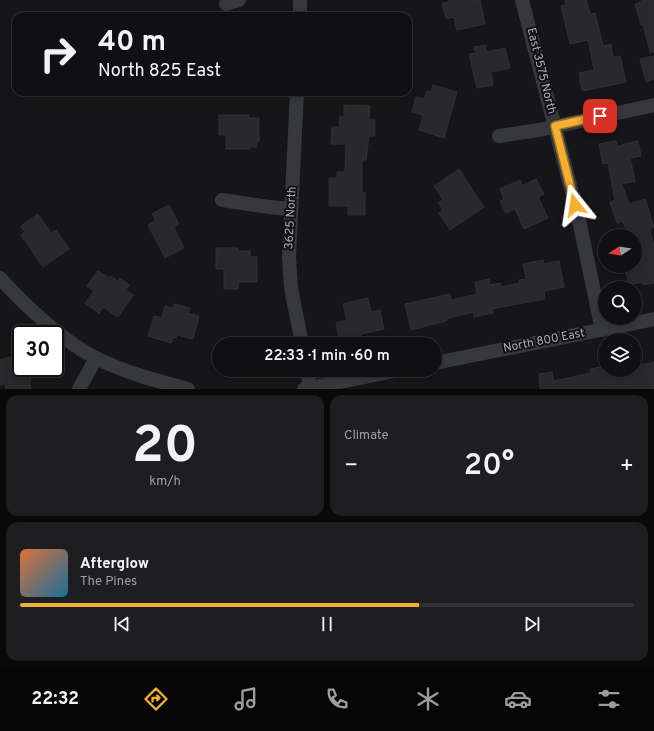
<!DOCTYPE html>
<html lang="en">
<head>
<meta charset="utf-8">
<style>
	:root { --surface:#101012; --page:#1e1e20; --text:#f1f3f6; --muted:#9c9d9f; --line:#303032; --accent:#f2b134 }
	body { margin:0; font-family:Overpass,sans-serif; background:var(--page); color:var(--text); height:100vh; display:flex; flex-direction:column; font-size:15px; white-space:nowrap }
	* { box-sizing:border-box; margin:0 }
	p { font-size:13px; color:var(--muted) }
	.icon { flex:none; width:22px; height:22px; fill:none; stroke:currentColor; stroke-width:2; stroke-linecap:round; stroke-linejoin:round }
	.map { position:relative; height:389px; overflow:hidden }
	.details { display:flex; flex-direction:column; gap:6px; padding:6px; background:#09090a; flex:1 }
	.details>* { flex:none }
	.banner { position:absolute; left:12px; top:12px; width:400px; height:84px; border-radius:12px; box-shadow:0 2px 6px #0003,0 0 0 1px var(--line); background:#101012; color:var(--text); overflow:hidden }
	.needle { width:26px; rotate:258deg }
	.tools { position:absolute; left:598px; top:229px; display:grid; gap:8px }
	.tools a { display:grid; place-items:center; width:44px; height:44px; border-radius:50%; background:var(--surface); box-shadow:0 2px 6px #0003,0 0 0 1px var(--line); font-size:20px }
	.speed { position:absolute; left:12px; top:325px; display:flex; gap:8px; font-size:20px; font-weight:700; text-align:center }
	.speed>* { display:grid; place-content:center; width:52px; height:52px; border-radius:50%; background:var(--surface); box-shadow:0 2px 6px #0003,0 0 0 1px var(--line); line-height:1 }
	.speed .limit { border:2px solid #111; border-radius:6px; background:#fff; color:#111 }
	.pin { position:absolute; display:grid; place-items:center; width:34px; height:34px; color:#fff; margin:-17px; border-radius:8px; box-shadow:0 2px 6px #0006 }
	.me { position:absolute; width:44px; margin:-22px; rotate:345deg; stroke-linejoin:round; filter:drop-shadow(0 0 3px #0008) }
	.turn { display:flex; align-items:center; gap:14px; height:84px; padding:0 20px; font-size:18px }
	.turn .icon { width:52px; height:52px; stroke-width:2.5 }
	.turn b { display:block; font-size:28px; line-height:34px }
	.big { font-size:30px; font-weight:600; line-height:1.1 }
	.details .tile { flex:1; display:flex; flex-direction:column; justify-content:center; gap:6px; min-width:0; padding:0 14px; border-radius:12px; background:var(--page) }
	.details .dial { align-items:center; gap:0 }
	.dial b { font-size:52px; line-height:1 }
	.song { display:flex; align-items:center; gap:12px }
	.cover { width:48px; height:48px; border-radius:6px; background:linear-gradient(135deg,hsl(20 70% 55%),hsl(200 70% 35%)) }
	.played { height:4px; border-radius:2px; background:linear-gradient(90deg,var(--accent) 65%,var(--line) 65%) }
	.keys { display:flex; justify-content:space-around; direction:ltr }
	.heat { display:flex; justify-content:space-between; align-items:center; font-size:22px; direction:ltr }
	.details .tiles { flex:1; display:grid; gap:6px; grid-template-columns:1fr 1fr }
	.tile:last-child { grid-column:span 2 }
	.trip { position:absolute; left:212px; top:337px; width:230px; height:40px; border-radius:20px; background:var(--surface); box-shadow:0 2px 6px #0003,0 0 0 1px var(--line); font-weight:600; line-height:40px; text-align:center }
	.tabs { display:flex; height:64px; justify-content:space-around; align-items:center; background:#060607; color:var(--muted) }
	.tabs .icon { width:28px; height:28px }
	.tabs .on { color:var(--accent) }
	.tabs b { font-size:18px; color:var(--text) }
	.map>svg:first-child { display:block }
	.building { fill:#29292c; stroke:#303034 }
	.lines { fill:none; stroke-linecap:round; stroke-linejoin:round }
	.minor { stroke:#37383d; stroke-width:14 }
	.route-casing { stroke:#9d7322; stroke-width:10 }
	.route { stroke:#f2b134; stroke-width:7 }
	.labels { text-anchor:middle; dominant-baseline:central; stroke-width:4; stroke-linejoin:round; paint-order:stroke }
	.street-label { font-size:12px; fill:#a8adb8; stroke:#111113 }
</style>
</head>
<body>
<div class="map">
<svg width="654" height="389" viewBox="0 0 654 389">
	<rect width="100%" height="100%" fill="#161618"/>
	<g class="building">
		<path d="M 449,0 L 480,0 L 485,24 L 457,30 L 454,17 L 446,19 L 442,3 L 449,2 Z"/>
		<path d="M 565,0 L 586,0 L 590,14 L 595,13 L 603,46 L 611,44 L 613,57 L 620,56 L 626,82 L 582,91 L 579,73 L 594,70 L 588,40 L 570,44 L 561,6 L 566,5 Z"/>
		<path d="M 641,0 L 654,0 L 654,52 L 650,52 L 643,24 L 641,25 L 635,4 L 642,2 Z"/>
		<path d="M 485,45 L 486,52 L 505,48 L 510,68 L 491,72 L 493,85 L 477,88 L 469,54 L 476,53 L 474,47 Z"/>
		<path d="M 654,56 L 654,79 L 646,82 L 640,59 Z"/>
		<path d="M 433,85 L 457,92 L 444,138 L 419,130 L 423,115 L 412,112 L 416,97 L 424,99 L 427,91 L 431,92 Z"/>
		<path d="M 344,105 L 370,106 L 369,120 L 375,120 L 375,136 L 369,136 L 366,160 L 362,160 L 362,193 L 365,193 L 365,215 L 348,215 L 348,206 L 329,206 L 329,178 L 337,178 L 337,172 L 345,172 L 346,144 L 331,144 L 332,127 L 339,127 L 340,116 L 344,117 Z"/>
		<path d="M 219,115 L 249,115 L 249,118 L 259,118 L 259,141 L 257,141 L 257,147 L 249,147 L 249,149 L 226,149 L 226,135 L 219,135 Z"/>
		<path d="M 616,141 L 617,146 L 638,141 L 641,156 L 630,158 L 635,181 L 622,184 L 629,204 L 645,199 L 654,227 L 650,229 L 654,246 L 654,283 L 643,285 L 642,282 L 629,285 L 625,267 L 635,266 L 635,234 L 628,236 L 623,221 L 617,223 L 610,202 L 615,200 L 608,163 L 603,164 L 599,144 Z"/>
		<path d="M 459,169 L 484,207 L 450,230 L 439,213 L 443,210 L 438,203 L 443,200 L 434,186 Z"/>
		<path d="M 536,179 L 544,194 L 538,197 L 548,218 L 524,229 L 515,209 L 506,213 L 500,201 L 504,199 L 500,189 L 520,180 L 522,186 Z"/>
		<path d="M 169,205 L 179,224 L 174,227 L 184,248 L 165,258 L 148,225 L 156,221 L 152,214 Z"/>
		<path d="M 38,214 L 51,233 L 56,230 L 69,249 L 43,267 L 21,235 L 25,232 L 21,226 Z"/>
		<path d="M 216,248 L 238,248 L 238,251 L 250,251 L 250,257 L 257,257 L 257,282 L 238,282 L 238,289 L 224,289 L 224,269 L 216,269 Z"/>
		<path d="M 543,260 L 544,264 L 559,261 L 564,287 L 544,291 L 545,299 L 492,309 L 493,313 L 474,317 L 473,312 L 446,319 L 446,321 L 411,330 L 405,304 L 450,294 L 451,300 L 477,294 L 475,282 L 489,279 L 490,285 L 500,283 L 501,287 L 520,283 L 519,280 L 526,279 L 523,264 Z"/>
		<path d="M 98,271 L 109,278 L 110,276 L 118,281 L 120,278 L 129,285 L 126,290 L 133,295 L 118,317 L 103,307 L 99,313 L 85,303 L 94,291 L 87,286 Z"/>
		<path d="M 368,298 L 371,312 L 380,310 L 384,329 L 361,334 L 362,342 L 340,344 L 336,323 L 347,320 L 343,304 Z"/>
		<path d="M 174,304 L 190,308 L 188,313 L 199,316 L 193,339 L 177,335 L 176,338 L 173,337 L 171,343 L 148,336 L 154,316 L 162,318 L 165,306 L 173,308 Z"/>
		<path d="M 21,354 L 21,368 L 28,368 L 31,381 L 29,382 L 31,389 L 6,389 L 5,384 L 0,385 L 0,360 Z"/>
		<path d="M 654,362 L 654,389 L 540,389 L 539,374 L 552,372 L 554,381 L 591,373 L 590,369 L 605,366 L 605,370 L 635,370 L 635,366 Z"/>
	</g>
	<g class="lines">
		<g class="minor">
			<path d="M 522,0 L 579,220 L 602,330"/>
			<path d="M 226,4 L 239,0"/>
			<path d="M 300,16 L 300,0"/>
			<path d="M 297,92 L 289,256 L 291,288 L 302,344"/>
			<path d="M 499,136 L 539,130 L 654,105"/>
			<path d="M 222,200 L 269,207 L 291,209"/>
			<path d="M 0,278 C 25,306 65,343 98,359 C 127,373 157,381 188,389"/>
			<path d="M 435,363 L 654,319"/>
			<path d="M 307,370 L 310,388"/>
			<path d="M 79,389 L 96,358"/>
			<path d="M 304,389 L 400,370"/>
		</g>
	</g>
	<g class="lines">
		<defs>
			<path id="route" d="M 575,205 L 555,126 L 600,116"/>
		</defs>
		<use href="#route" class="route-casing"/>
		<use href="#route" class="route"/>
	</g>
	<g class="labels">
		<g class="street-label">
			<text transform="translate(541 71) rotate(76)">East 3575 North</text>
			<text transform="translate(291 218) rotate(-87)">3625 North</text>
			<text transform="translate(544 341) rotate(-11)">North 800 East</text>
		</g>
	</g>
</svg>
<div class="tools">
<a><svg class="needle" viewBox="-14 -14 28 28"><path d="M0-13l5 13h-10z" fill="#e53935"/><path d="M0 13l5-13h-10z" fill="#9c9d9f"/></svg></a>
<a><svg class="icon" aria-label="search" viewBox="0 0 24 24"><circle cx="10" cy="10" r="6"/><path d="M15 15l6 6"/></svg></a>
<a><svg class="icon" aria-label="layers" viewBox="0 0 24 24"><path d="M12 4l9 5-9 5-9-5zM3 14l9 5 9-5"/></svg></a>
</div>
<div class="speed"><div class="limit">30</div></div>
<div class="pin" style="left:600px;top:116px;background:#d93025"><svg class="icon" aria-label="arrive" viewBox="0 0 24 24"><path d="M6 21V4h12l-3 4 3 4H6"/></svg></div>
<svg class="me" style="left:575px;top:205px" viewBox="-20 -20 40 40"><path d="M0-17L14 15 0 8-14 15z" fill="#f2b134" stroke="#fff" stroke-width="4"/></svg>
<div class="trip">22:33 · 1 min · 60 m</div>
<div class="banner">
<div class="turn"><svg class="icon" aria-label="right" viewBox="0 0 24 24"><path d="M7 20v-9h11M14 6l5 5-5 5"/></svg><div><b>40 m</b>North 825 East</div></div>
</div>
</div>
<section class="details">
<div class="tiles">
<div class="tile dial"><b>20</b><p>km/h</p></div>
<div class="tile"><p>Climate</p>
<div class="heat"><a>−</a><b class="big">20°</b><a>+</a></div>
</div>
<div class="tile">
<div class="song"><i class="cover"></i><div><b>Afterglow</b><p>The Pines</p></div></div>
<div class="played"></div>
<div class="keys"><svg class="icon" aria-label="previous" viewBox="0 0 24 24"><path d="M18 5L8 12l10 7zM5 5v14"/></svg><svg class="icon" aria-label="pause" viewBox="0 0 24 24"><path d="M8 5v14M16 5v14"/></svg><svg class="icon" aria-label="next" viewBox="0 0 24 24"><path d="M6 5l10 7-10 7zM19 5v14"/></svg></div>
</div>
</div>
</section>
<nav class="tabs">
<b>22:32</b>
<svg class="icon on" aria-label="directions" viewBox="0 0 24 24"><path d="M12 3l9 9-9 9-9-9zM9 14v-3h6M13 9l2 2-2 2"/></svg>
<svg class="icon" aria-label="music" viewBox="0 0 24 24"><path d="M9 18V5l10-2v13"/><circle cx="6" cy="18" r="3"/><circle cx="16" cy="16" r="3"/></svg>
<svg class="icon" aria-label="phone" viewBox="0 0 24 24"><path d="M5 4h4l2 5-3 2q2 4 5 5l2-3 5 2v4C11 20 4 13 5 4z"/></svg>
<svg class="icon" aria-label="climate" viewBox="0 0 24 24"><path d="M12 3v18M4 7l16 10M4 17L20 7"/></svg>
<svg class="icon" aria-label="car" viewBox="0 0 24 24"><path d="M5 17H2v-5l4-1 3-4h7l3 4 3 1v5h-3M9 17h6M6 11h13"/><circle cx="7" cy="17" r="2"/><circle cx="17" cy="17" r="2"/></svg>
<svg class="icon" aria-label="filters" viewBox="0 0 24 24"><path d="M4 7h16M4 17h16"/><circle cx="9" cy="7" r="2"/><circle cx="15" cy="17" r="2"/></svg>
</nav>
</body>
</html>
